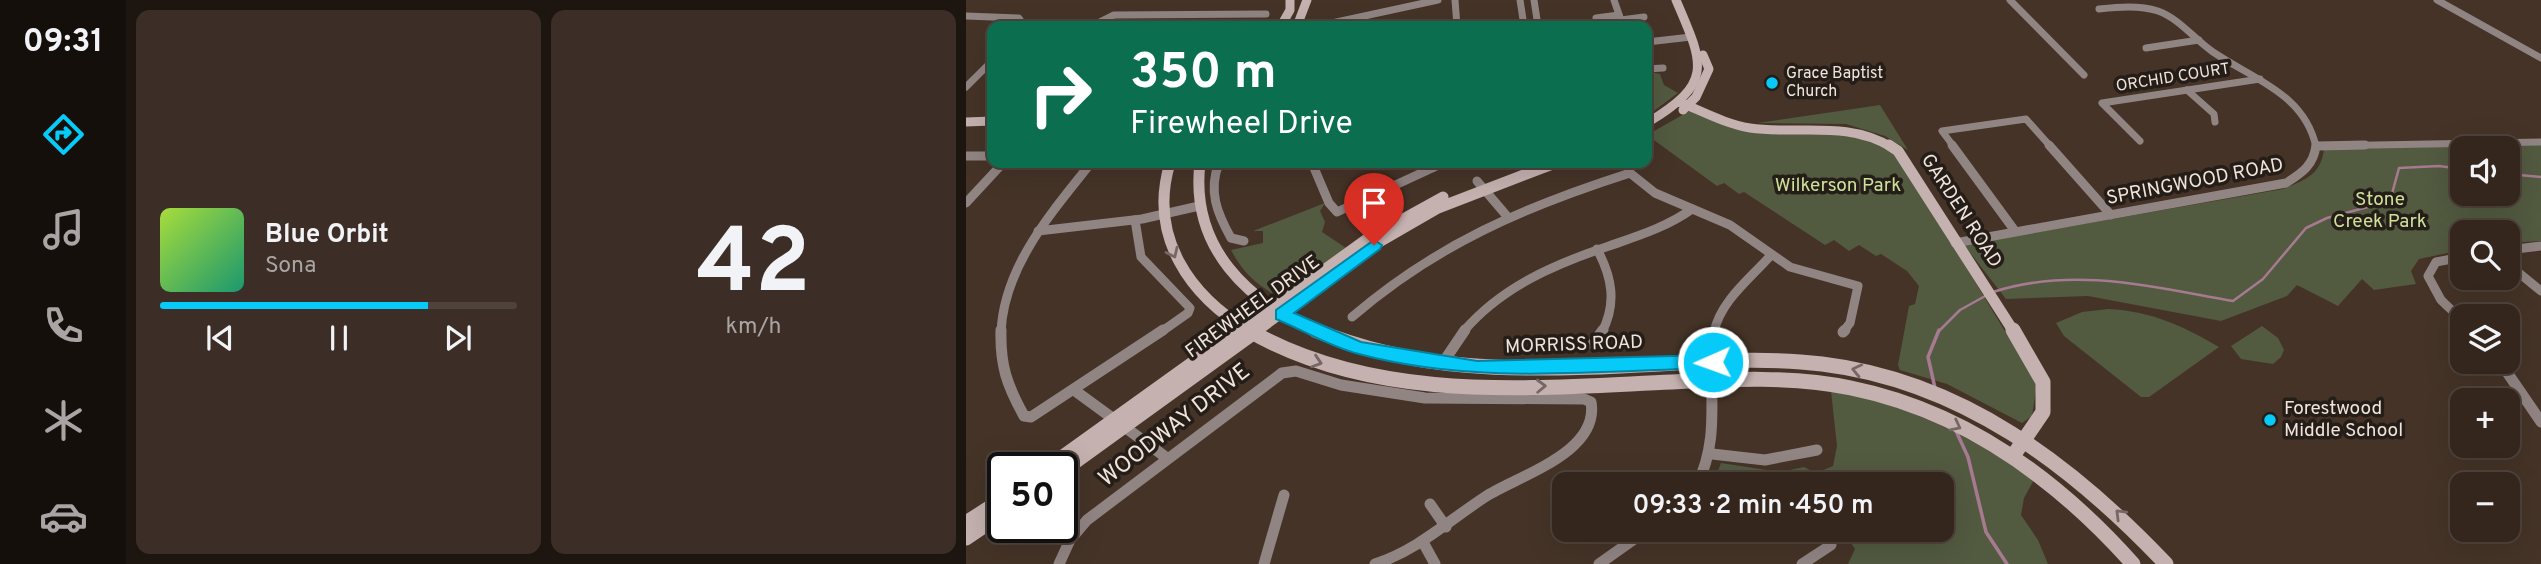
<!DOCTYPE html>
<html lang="en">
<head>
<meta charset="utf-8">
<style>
	:root { --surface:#34261d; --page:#3c2e26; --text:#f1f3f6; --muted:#a9a5a4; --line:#4e433b; --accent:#06cbf9 }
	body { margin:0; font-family:Overpass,sans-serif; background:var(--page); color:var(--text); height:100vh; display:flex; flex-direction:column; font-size:26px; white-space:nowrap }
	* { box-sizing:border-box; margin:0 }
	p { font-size:23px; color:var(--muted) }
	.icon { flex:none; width:38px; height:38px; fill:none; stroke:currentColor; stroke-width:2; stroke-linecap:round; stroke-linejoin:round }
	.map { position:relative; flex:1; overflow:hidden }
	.details { display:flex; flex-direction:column; gap:10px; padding:10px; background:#1d1510; width:840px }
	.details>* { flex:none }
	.guide { position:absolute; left:21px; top:21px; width:665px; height:147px; border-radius:14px; box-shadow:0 7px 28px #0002,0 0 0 2px var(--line); background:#0b6e4f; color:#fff; overflow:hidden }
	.buttons { position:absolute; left:1484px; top:136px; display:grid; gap:14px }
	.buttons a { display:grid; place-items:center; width:70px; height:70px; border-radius:14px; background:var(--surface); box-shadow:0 7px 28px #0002,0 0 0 2px var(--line); font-size:35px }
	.speed { position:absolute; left:21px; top:452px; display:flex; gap:14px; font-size:35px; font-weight:700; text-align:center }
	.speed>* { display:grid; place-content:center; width:91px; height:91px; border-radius:50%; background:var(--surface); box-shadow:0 7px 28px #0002,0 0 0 2px var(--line); line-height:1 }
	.speed .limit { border:4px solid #111; border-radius:10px; background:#fff; color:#111 }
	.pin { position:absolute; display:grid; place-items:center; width:60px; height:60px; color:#fff; margin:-72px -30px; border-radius:50% 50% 50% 0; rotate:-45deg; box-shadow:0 0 7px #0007 }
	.pin .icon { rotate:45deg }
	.me { position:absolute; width:77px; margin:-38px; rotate:268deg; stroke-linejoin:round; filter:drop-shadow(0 0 5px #0008) }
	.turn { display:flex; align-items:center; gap:24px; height:147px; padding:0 28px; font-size:32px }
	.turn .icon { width:91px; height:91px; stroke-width:2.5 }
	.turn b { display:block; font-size:49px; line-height:60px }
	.details .widget { flex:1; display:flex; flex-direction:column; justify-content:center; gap:10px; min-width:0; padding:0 24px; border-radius:14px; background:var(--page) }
	.details .dial { align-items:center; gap:0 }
	.dial b { font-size:91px; line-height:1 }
	.song { display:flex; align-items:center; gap:21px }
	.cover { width:84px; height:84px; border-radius:10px; background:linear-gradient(135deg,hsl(80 70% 55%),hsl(160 70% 35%)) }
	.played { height:7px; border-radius:4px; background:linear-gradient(90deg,var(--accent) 75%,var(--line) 75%) }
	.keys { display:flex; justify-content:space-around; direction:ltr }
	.details .tiles { flex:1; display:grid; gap:10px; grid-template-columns:repeat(2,1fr) }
	.trip { position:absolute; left:586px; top:472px; width:402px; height:70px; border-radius:14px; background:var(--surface); box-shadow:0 7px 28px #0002,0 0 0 2px var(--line); font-weight:600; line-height:70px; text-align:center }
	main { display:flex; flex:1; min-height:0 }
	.tab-bar { display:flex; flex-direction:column; width:126px; justify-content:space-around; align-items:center; background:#150f0c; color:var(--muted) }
	.tab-bar .icon { width:49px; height:49px }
	.tab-bar .on { color:var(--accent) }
	.tab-bar b { font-size:32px; color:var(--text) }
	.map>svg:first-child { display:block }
	.green { fill:#525a40; fill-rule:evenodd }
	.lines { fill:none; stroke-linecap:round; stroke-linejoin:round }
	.stream-far1 { stroke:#a67a90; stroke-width:2.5 }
	.stream { stroke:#a67a90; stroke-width:3.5 }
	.street-far2 { stroke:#918584; stroke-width:7 }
	.street-far1 { stroke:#918584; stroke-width:9 }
	.street { stroke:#918584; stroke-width:11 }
	.secondary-far2 { stroke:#c4b1b0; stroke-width:9 }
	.secondary-far1 { stroke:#c4b1b0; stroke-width:11 }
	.secondary { stroke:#c4b1b0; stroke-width:15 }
	.oneway { stroke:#746764 }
	.route { fill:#06cbf9; stroke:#0484a2; stroke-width:2 }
	.poi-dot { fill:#06cbf9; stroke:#251d17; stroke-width:2.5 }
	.labels { text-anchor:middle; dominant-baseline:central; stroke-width:7; stroke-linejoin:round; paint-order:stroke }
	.far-poi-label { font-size:16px; fill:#f0e4dc; stroke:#251d17; text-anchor:start }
	.far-street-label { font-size:16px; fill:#f0e4dc; stroke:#251d17 }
	.street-label { font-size:19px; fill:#f0e4dc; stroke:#251d17 }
	.park-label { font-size:19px; fill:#cde19b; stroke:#251d17 }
	.poi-label { font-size:19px; fill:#f0e4dc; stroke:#251d17; text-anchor:start }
	.near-street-label { font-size:23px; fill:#f0e4dc; stroke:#251d17 }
</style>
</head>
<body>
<main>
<nav class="tab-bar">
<b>09:31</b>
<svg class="icon on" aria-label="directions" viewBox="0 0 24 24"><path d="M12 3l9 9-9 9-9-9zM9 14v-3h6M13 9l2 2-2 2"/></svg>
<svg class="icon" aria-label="music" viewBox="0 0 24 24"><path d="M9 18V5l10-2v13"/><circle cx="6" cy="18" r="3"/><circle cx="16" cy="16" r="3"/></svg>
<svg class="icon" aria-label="phone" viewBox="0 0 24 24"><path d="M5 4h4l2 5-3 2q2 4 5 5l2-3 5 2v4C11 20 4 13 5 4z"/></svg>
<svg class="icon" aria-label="climate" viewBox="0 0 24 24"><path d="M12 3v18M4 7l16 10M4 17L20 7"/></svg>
<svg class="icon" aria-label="car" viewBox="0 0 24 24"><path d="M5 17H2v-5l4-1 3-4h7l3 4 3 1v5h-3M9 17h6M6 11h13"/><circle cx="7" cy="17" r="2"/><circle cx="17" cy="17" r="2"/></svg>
</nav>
<section class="details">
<div class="tiles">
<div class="widget">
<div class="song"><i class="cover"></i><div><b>Blue Orbit</b><p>Sona</p></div></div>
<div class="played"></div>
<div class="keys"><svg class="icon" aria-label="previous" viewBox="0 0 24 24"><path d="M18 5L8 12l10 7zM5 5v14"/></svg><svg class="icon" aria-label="pause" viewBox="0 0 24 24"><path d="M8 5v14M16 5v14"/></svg><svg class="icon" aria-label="next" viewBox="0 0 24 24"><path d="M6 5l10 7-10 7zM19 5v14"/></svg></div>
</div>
<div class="widget dial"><b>42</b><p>km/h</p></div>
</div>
</section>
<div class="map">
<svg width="1575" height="564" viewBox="0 0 1575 564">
	<rect width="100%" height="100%" fill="#453327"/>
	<g class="green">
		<path d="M 681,71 L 694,74 L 698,85 L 712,93 L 681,116 Z"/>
		<path d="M 914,105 L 942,150 L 919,136 L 880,124 L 791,123 Z"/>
		<path d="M 727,109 L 778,131 L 878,131 L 918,145 L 937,163 L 1071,384 L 1066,416 L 1056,423 L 981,384 L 934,370 L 932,365 L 943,306 L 949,304 L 953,286 L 941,271 L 915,254 L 910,256 L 893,245 L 883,251 L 868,240 L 859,245 L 778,192 L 773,194 L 758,183 L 751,186 L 681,135 Z"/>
		<path d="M 1575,145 L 1575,241 L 1542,243 L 1542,233 L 1496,233 L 1496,250 L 1453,259 L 1445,271 L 1450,284 L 1408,290 L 1396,279 L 1372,306 L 1331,285 L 1321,296 L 1255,321 L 1122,296 L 1040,299 L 998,245 L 1317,189 C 1339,180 1355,175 1358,149 ZM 1496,149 L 1542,149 L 1542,194 L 1496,194 Z"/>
		<path d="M 359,203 L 354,211 L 359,222 L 356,232 L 380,248 L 312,297 C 290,284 277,273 265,250 L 297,243 L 297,231 L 287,231 Z"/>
		<path d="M 1142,309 C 1185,311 1217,326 1253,347 L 1183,397 L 1175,397 L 1098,336 L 1090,323 L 1116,312 Z"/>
		<path d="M 1296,326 L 1312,338 L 1318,350 L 1315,357 L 1307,364 L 1275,359 L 1265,346 Z"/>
		<path d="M 865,391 C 941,403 1005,438 1069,478 L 1058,498 L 1055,515 L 1072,540 L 1082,564 L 882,564 L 889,549 L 876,530 L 976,530 L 976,485 L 781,485 L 748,481 L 755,463 L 814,472 L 838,467 L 850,473 L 867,466 L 871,446 Z"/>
	</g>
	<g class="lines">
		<g class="stream-far1">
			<path d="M 1542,174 L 1575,177"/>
			<path d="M 1027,292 C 1108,266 1186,287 1267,301 L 1297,279 L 1340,228 L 1361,218 L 1424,201 L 1433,168 L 1473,166 L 1496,169"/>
			<path d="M 972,332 L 994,310 L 1021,295"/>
		</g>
		<g class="stream">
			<path d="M 969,388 L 962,357 L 973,330"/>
			<path d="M 990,431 L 1002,457 L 1020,532 L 1041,564"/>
		</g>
		<g class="street-far2">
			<path d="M 489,0 L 491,26"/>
			<path d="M 554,0 L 558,26"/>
			<path d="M 568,0 L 572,26"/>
			<path d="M 648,0 L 657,26"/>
			<path d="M 1044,0 L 1118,75"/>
			<path d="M 1471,0 L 1575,58"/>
			<path d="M 1133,9 C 1152,7 1173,5 1192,11 C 1214,19 1228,39 1247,52 C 1287,79 1339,94 1350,147"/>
			<path d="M 0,16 L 53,18 L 58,26"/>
			<path d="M 630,18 L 653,15"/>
			<path d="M 655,20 L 678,17"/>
			<path d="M 126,26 L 148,15 L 300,14"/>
			<path d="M 352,26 L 472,0"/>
			<path d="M 681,42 L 725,37"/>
			<path d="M 1180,48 L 1233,40"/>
			<path d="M 681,69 L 697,68"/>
			<path d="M 0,87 L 26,61"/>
			<path d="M 1221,90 L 1248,114 L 1249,122"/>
			<path d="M 1174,141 L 1136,103 L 1294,79"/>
			<path d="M 1352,146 L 1575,142"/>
			<path d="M 988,147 L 976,131 L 1060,119 L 1085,147"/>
		</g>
		<g class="street-far1">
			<path d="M 986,145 L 1049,231"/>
			<path d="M 1083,145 L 1145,215"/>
			<path d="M 1352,146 L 1399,145"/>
			<path d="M 0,156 L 26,156"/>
			<path d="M 253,163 C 242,191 251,213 265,238 L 278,241"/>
			<path d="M 346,163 L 363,203 L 371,212 L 477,163"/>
			<path d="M 251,166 L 283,163"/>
			<path d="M 511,181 L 540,215"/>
			<path d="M 0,203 L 37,163"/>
			<path d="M 169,220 L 175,257 L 224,308 L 222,313 L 195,332"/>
			<path d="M 72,231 L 176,219 L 233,206"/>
			<path d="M 989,243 L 1320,183 C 1336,173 1348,165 1350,145"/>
			<path d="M 631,249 C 646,277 651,303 636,332"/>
			<path d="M 1542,250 L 1575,246"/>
			<path d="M 1496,257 L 1470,262 L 1462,276 L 1475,300 L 1496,320"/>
			<path d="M 1542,264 L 1575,291"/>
			<path d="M 386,317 C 471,244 558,207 664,173 L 689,193 L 764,225 L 824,267 L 892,286 L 884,323 L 877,332"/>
			<path d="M 35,332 C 38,266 86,212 125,163"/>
			<path d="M 497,332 C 535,287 589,264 643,246 C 672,236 701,227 726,209"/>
			<path d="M 748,332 C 755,300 785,278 805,255"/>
		</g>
		<g class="street">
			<path d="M 35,330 C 34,366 41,385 58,416 L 65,417 L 197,330"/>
			<path d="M 877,332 L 879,330"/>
			<path d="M 627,344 L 637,330"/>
			<path d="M 1534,362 L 1575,422"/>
			<path d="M 476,364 L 499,330"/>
			<path d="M 108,390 L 201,458"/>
			<path d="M 746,454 L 799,460 L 851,450"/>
			<path d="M 731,485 C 757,432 739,385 749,330"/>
			<path d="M 464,504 L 480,527"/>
			<path d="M 458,544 L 469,564"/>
			<path d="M 93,564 L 104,540 L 121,520 L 316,373 L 330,371 L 375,385 L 459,398 L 618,399 L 625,402 C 634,453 551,476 519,497 C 482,521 452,550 409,564"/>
			<path d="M 298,564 L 318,495"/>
			<path d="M 633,564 L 681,530"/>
			<path d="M 836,564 L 865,545"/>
		</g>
		<g class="secondary-far2">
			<path d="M 315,26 L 324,10 L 324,0"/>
			<path d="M 331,26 L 341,0"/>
			<path d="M 713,102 C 736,111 759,124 784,128 C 832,135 881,120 925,147"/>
			<path d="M 717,110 L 730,97 L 743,69 L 737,55"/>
			<path d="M 0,122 L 26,121"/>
			<path d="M 681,123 C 748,83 738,65 710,0"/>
		</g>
		<g class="secondary-far1">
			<path d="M 923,145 L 932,151 L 1048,332"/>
			<path d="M 204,163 C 182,236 223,296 285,332"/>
			<path d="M 234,163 C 224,247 281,302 353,332"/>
			<path d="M 272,332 L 401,239 L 477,197"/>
			<path d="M 289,332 L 408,245 L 472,208 L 589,163"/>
		</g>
		<g class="secondary">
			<path d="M 282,330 C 411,404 564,388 706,382 C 765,379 827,376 885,388 C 998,411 1092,480 1167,564"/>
			<path d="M 349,330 C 447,371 551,371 655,366 C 722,363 790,356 856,364 C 996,381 1106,465 1200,564"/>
			<path d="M 1047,456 L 1077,412 L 1077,382 L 1047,330"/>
			<path d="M 83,467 L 274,330"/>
			<path d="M 96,471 L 291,330"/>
			<path d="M 0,523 L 37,499"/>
			<path d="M 0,538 L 37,513"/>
		</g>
	</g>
	<defs><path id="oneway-chevron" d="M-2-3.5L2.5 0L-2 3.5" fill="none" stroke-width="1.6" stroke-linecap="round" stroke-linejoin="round" transform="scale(1.75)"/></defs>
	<g class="oneway">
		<use href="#oneway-chevron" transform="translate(207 253) rotate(65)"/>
		<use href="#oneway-chevron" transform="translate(351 362) rotate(18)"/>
		<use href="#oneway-chevron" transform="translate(891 370) rotate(-167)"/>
		<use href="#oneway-chevron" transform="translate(575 386) rotate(-2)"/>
		<use href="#oneway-chevron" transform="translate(990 426) rotate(27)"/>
		<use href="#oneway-chevron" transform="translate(1154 514) rotate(-135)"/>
	</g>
	<path class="route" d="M 408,240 L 416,245 L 414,249 L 328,313 L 395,342 L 511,361 L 747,355 L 756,362 L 747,368 C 629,371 508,385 393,354 C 364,347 337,330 310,319 L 310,310 Z"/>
	<g class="poi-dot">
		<circle cx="806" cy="83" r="7"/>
		<circle cx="1304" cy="420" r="7"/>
	</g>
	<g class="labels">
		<g class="far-poi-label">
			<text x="820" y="74">Grace Baptist<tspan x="820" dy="18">Church</tspan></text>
		</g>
		<g class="far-street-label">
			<text transform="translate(1207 78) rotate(-9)">ORCHID COURT</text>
		</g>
		<g class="street-label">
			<text transform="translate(1229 182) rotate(-11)">SPRINGWOOD ROAD</text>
			<text transform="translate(995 211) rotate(57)">GARDEN ROAD</text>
			<text transform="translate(287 307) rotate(-36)">FIREWHEEL DRIVE</text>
			<text transform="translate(608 345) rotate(-2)">MORRISS ROAD</text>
		</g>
		<g class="park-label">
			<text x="872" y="186">Wilkerson Park</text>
			<text x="1414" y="200">Stone<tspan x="1414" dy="22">Creek Park</tspan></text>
		</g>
		<g class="poi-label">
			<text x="1318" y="409">Forestwood<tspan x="1318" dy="22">Middle School</tspan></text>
		</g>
		<g class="near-street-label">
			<text transform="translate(209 426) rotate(-38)">WOODWAY DRIVE</text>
		</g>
	</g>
</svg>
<div class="buttons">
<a><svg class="icon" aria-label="sound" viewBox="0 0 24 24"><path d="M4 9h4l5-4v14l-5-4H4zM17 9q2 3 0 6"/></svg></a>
<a><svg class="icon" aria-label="search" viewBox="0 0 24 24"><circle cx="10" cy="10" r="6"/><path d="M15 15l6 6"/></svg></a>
<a><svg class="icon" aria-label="layers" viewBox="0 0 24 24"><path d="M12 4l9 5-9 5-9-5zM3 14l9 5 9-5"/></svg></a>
<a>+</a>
<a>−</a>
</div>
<div class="speed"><div class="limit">50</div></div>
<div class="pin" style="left:408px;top:245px;background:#d93025"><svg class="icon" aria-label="arrive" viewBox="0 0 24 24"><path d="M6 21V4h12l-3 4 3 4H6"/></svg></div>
<svg class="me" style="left:747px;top:362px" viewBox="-20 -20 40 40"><circle r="17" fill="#06cbf9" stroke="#fff" stroke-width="3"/><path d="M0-11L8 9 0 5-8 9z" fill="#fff"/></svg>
<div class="trip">09:33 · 2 min · 450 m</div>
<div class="guide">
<div class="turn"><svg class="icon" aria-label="right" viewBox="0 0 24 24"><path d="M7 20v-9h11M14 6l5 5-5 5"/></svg><div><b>350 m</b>Firewheel Drive</div></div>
</div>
</div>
</main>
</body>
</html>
